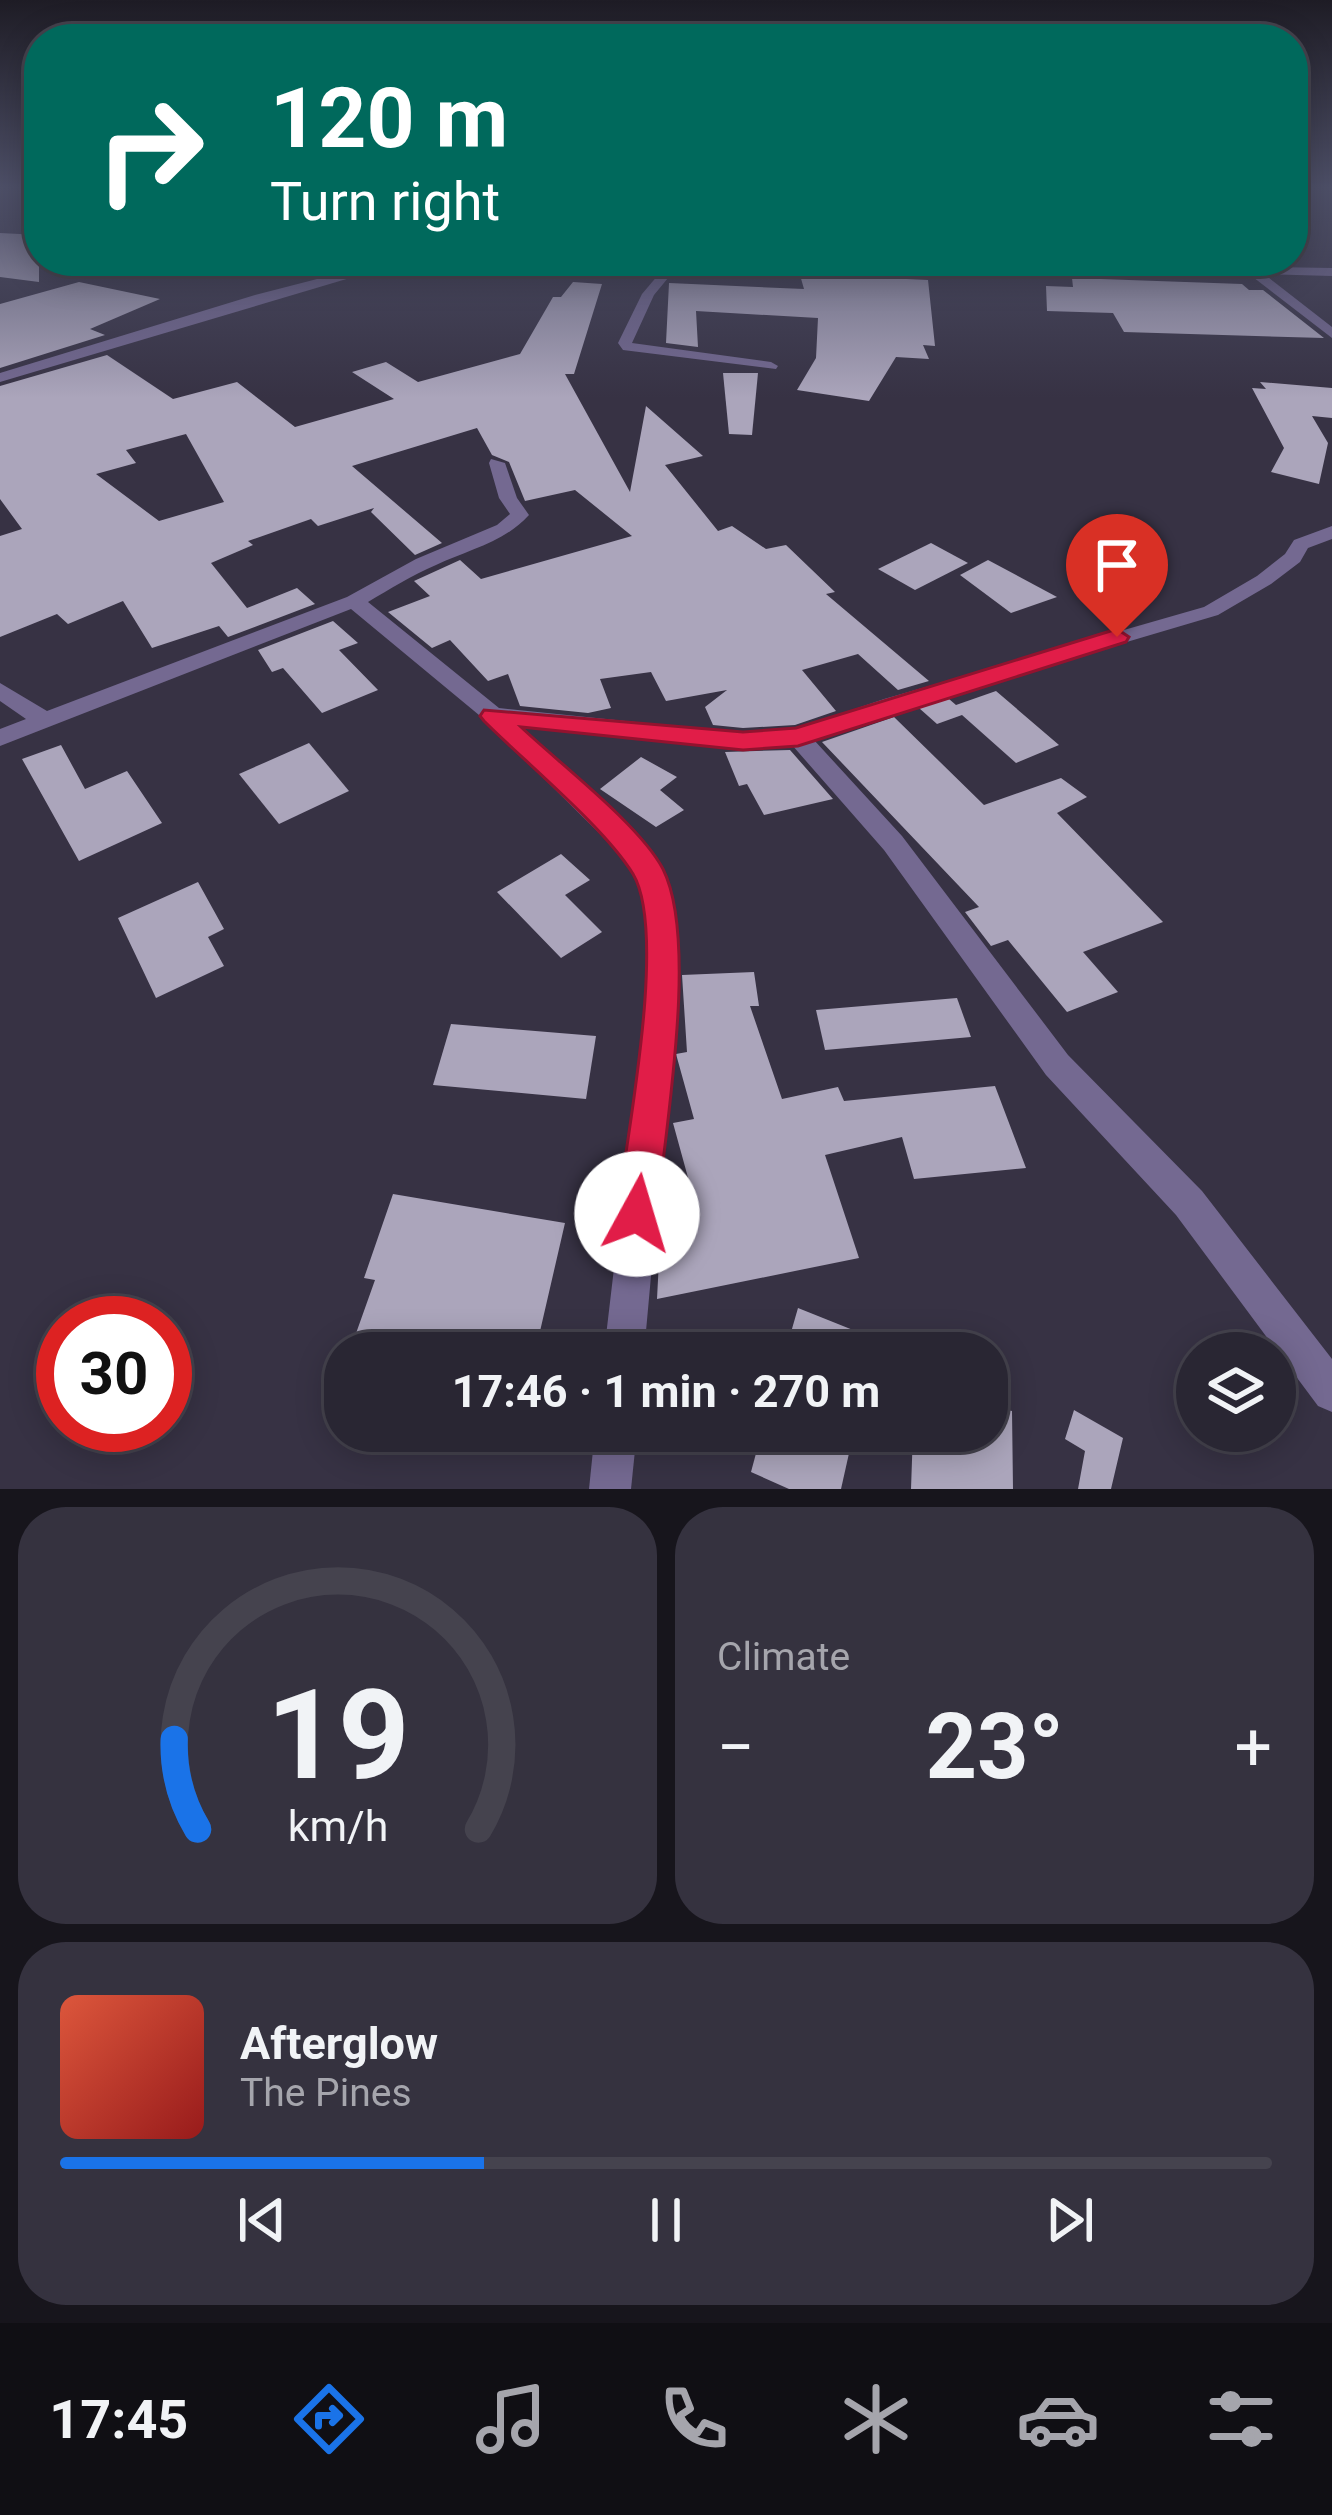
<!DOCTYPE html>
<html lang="en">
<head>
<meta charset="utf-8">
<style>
	:root { --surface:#292633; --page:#35323f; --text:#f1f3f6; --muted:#a5a5ac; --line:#45434e; --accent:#1a73e8 }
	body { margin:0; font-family:Roboto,sans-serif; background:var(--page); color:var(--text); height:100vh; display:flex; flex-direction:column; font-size:45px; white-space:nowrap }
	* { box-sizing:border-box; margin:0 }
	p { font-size:39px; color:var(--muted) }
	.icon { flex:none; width:66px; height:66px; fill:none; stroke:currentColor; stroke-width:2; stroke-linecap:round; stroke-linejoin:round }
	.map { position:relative; height:1489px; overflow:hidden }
	.sheet { display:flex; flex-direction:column; gap:18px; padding:18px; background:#17151c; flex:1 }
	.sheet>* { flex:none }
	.hud { position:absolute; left:24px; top:24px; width:1284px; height:252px; border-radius:48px; box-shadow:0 6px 30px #0003,0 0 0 3px var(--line); background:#00695c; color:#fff; overflow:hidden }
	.tools { position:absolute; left:1176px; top:1332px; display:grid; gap:24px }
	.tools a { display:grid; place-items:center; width:120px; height:120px; border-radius:50%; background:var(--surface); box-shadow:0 6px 30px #0003,0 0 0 3px var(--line); font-size:60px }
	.speed { position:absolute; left:36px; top:1296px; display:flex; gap:24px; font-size:60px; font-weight:700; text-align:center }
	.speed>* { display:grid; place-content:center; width:156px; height:156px; border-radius:50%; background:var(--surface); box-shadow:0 6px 30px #0003,0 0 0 3px var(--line); line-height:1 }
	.speed .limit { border:18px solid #d22; background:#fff; color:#111 }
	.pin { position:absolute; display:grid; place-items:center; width:102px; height:102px; color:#fff; margin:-123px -51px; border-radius:50% 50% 50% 0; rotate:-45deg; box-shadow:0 0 12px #0007 }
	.pin .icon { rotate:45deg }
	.me { position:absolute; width:132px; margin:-66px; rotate:6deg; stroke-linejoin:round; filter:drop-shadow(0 0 9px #0008) }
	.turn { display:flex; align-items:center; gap:42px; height:252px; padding:0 48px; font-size:54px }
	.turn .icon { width:156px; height:156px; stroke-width:2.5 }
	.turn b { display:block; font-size:84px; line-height:102px }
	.big { font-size:90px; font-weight:700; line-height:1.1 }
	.sheet .card { flex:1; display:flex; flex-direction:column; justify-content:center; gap:18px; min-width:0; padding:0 42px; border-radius:48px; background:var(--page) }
	.sheet .dial { align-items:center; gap:0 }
	.dial svg { height:312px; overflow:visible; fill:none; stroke:var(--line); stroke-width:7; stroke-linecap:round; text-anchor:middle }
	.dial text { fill:var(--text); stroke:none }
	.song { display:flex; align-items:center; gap:36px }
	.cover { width:144px; height:144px; border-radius:18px; background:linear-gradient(135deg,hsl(10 70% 55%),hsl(0 70% 35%)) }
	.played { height:12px; border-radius:6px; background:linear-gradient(90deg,var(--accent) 35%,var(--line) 35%) }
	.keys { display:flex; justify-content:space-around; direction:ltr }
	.heat { display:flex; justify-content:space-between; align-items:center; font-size:66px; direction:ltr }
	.sheet .tiles { flex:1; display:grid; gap:18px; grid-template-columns:1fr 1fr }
	.card:last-child { grid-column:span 2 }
	.trip { position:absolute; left:324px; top:1332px; width:684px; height:120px; border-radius:48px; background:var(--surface); box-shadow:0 6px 30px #0003,0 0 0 3px var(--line); font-weight:700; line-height:120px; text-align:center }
	.dock { display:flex; height:192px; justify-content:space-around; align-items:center; background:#100f14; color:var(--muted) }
	.dock .icon { width:84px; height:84px }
	.dock .current { color:var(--accent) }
	.dock b { font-size:54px; color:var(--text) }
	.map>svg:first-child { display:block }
	.building { fill:#aba5bb; fill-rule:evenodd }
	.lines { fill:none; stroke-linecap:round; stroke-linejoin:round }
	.street { fill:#746991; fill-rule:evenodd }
	.route { fill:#e11d48; stroke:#92132f; stroke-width:3 }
</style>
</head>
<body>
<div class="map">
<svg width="1332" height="1489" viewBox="0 0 1332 1489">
	<rect width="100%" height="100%" fill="#373244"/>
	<g class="building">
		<path d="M 0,233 L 39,235 L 39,282 L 0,277 Z"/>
		<path d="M 798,268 L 882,270 L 885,278 L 928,280 L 935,346 L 923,345 L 929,359 L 896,357 L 869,401 L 797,390 L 816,358 L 818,318 L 696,311 L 698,347 L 666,343 L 669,283 L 804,289 Z"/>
		<path d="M 1072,278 L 1242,284 L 1249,290 L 1263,290 L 1324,338 L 1124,332 L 1113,313 L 1047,311 L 1046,286 L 1073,287 Z"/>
		<path d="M 79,282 L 160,299 L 90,329 L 105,335 L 0,368 L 0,304 Z"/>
		<path d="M 573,282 L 602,284 L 574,374 L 565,374 L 630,492 L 646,406 L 703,456 L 665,465 L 718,531 L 732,526 L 766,549 L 786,545 L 835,592 L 826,594 L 929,681 L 898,690 L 858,654 L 802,670 L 836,711 L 795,725 L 743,728 L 713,725 L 705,707 L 727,690 L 666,701 L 651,672 L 600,679 L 611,708 L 588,713 L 520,706 L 508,674 L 488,681 L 450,640 L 432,648 L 388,612 L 430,596 L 414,581 L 460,560 L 481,579 L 632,536 L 575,490 L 525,501 L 509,462 L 492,455 L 477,428 L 352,466 L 442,543 L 415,555 L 371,512 L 374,508 L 318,526 L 311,519 L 248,541 L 253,545 L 211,563 L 247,608 L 297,588 L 315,604 L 228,637 L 219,626 L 152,648 L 123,601 L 68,624 L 57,614 L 0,637 L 0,536 L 22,529 L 0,499 L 0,386 L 107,355 L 173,399 L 237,382 L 295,427 L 394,399 L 352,372 L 386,362 L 418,382 L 520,354 L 553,297 L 561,297 ZM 186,434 L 224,502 L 159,521 L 96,474 L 136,463 L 126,450 Z"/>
		<path d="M 723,373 L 758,373 L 752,435 L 729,434 Z"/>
		<path d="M 1260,382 L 1332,388 L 1332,418 L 1312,416 L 1328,443 L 1319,484 L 1271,472 L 1284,448 L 1252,388 L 1266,389 Z"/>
		<path d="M 931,543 L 968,563 L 915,590 L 878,569 Z"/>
		<path d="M 988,560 L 1057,597 L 1011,613 L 960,575 Z"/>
		<path d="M 333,621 L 358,643 L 339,650 L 378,690 L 322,713 L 283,668 L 272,672 L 258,650 Z"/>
		<path d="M 996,691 L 1059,745 L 1016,763 L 962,715 L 937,724 L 919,708 L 949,699 L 956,705 Z"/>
		<path d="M 894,717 L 984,805 L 1061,778 L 1087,797 L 1057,813 L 1163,922 L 1083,952 L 1118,992 L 1067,1012 L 1008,940 L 991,946 L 965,912 L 979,907 L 822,742 Z"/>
		<path d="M 309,743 L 349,791 L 279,824 L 239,774 Z"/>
		<path d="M 61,745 L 85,789 L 127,771 L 162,823 L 79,861 L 22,759 Z"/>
		<path d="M 790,750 L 833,799 L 764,815 L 747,784 L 739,786 L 725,752 Z"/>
		<path d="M 641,757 L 677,777 L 660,790 L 684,810 L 656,827 L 600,789 Z"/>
		<path d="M 561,854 L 590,880 L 565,895 L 602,932 L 561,958 L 497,892 Z"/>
		<path d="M 198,882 L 224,929 L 208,937 L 224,966 L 156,998 L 118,918 Z"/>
		<path d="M 754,972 L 759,1006 L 750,1006 L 782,1099 L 838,1087 L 844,1101 L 995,1086 L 1026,1168 L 914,1179 L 902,1137 L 825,1155 L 859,1258 L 657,1299 L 661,1221 L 698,1214 L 673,1123 L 694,1119 L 676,1054 L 687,1052 L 682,975 Z"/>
		<path d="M 957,998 L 971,1037 L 825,1050 L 816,1010 Z"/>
		<path d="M 451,1024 L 596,1036 L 586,1099 L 433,1085 Z"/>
		<path d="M 393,1194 L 565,1223 L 535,1353 L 349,1353 L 375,1280 L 364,1278 Z"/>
		<path d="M 798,1308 L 908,1352 L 908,1353 L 785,1353 Z"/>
		<path d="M 987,1405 L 1012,1411 L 1013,1489 L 911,1489 L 913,1431 L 987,1431 Z"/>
		<path d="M 1074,1410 L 1123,1438 L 1111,1489 L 1078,1489 L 1085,1451 L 1065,1439 Z"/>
		<path d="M 762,1431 L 854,1431 L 841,1489 L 789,1489 L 751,1472 Z"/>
	</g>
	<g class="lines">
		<g class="street">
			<path d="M 387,261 L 407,261 L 0,382 L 0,373 L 255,295 Z"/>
			<path d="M 670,261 L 682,261 L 654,295 L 632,343 L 771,362 L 778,366 L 776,369 L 623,350 L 618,343 L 642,294 Z"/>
			<path d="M 886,261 L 1332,268 L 1332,276 L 1264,274 L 1332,327 L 1332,338 L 1249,274 L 892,265 Z"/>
			<path d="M 491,459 L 505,463 L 517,498 L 529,515 C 505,542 468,550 436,565 C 412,575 390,589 368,602 L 499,708 L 743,733 L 796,729 L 884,699 L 1204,607 L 1257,576 L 1285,554 L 1294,540 L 1332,526 L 1332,539 L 1308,548 L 1300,562 L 1271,584 L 1218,615 L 900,709 L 814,740 L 902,836 L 1068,1055 L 1202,1191 L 1332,1359 L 1332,1412 L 1318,1406 L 1176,1215 L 1046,1075 L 884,850 L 792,745 L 743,749 L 517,725 L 627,829 L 658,865 L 677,917 L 678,980 L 644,1353 L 604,1353 L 648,980 L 649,917 L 636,876 L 609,843 L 485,720 L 351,609 L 0,746 L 0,729 L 26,719 L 0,701 L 0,683 L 47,711 L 347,597 L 416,559 L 497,525 L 510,514 L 499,498 L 489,463 Z"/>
			<path d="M 595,1431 L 637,1431 L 631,1489 L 589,1489 Z"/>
		</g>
	</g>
	<linearGradient id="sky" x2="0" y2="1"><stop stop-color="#1e1c25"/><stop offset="0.47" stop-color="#4d4f67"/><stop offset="1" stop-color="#4d4f67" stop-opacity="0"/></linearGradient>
	<rect width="1332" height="398" fill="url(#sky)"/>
	<path class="route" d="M 1117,629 L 1129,637 L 1126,642 L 798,746 L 743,750 L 521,727 C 559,763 640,825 663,869 C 699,941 665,1129 657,1214 L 651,1228 L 637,1234 L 623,1228 L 617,1214 C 626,1140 668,933 633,874 C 605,828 525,762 484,721 L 480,716 L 484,710 L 743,732 L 796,728 Z"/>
</svg>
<div class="tools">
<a><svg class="icon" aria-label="layers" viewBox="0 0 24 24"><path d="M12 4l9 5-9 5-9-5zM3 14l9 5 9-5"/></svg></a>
</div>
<div class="speed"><div class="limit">30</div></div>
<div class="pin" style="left:1117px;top:637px;background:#d93025"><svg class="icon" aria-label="arrive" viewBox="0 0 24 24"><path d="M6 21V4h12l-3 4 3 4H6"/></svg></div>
<svg class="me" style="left:637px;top:1214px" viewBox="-20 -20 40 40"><circle r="19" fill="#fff"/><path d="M0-13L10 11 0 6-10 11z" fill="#e11d48"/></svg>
<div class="trip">17:46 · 1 min · 270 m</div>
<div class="hud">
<div class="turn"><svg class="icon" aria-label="right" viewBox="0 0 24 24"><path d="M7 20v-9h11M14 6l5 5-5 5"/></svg><div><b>120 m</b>Turn right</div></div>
</div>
</div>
<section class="sheet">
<div class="tiles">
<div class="card dial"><svg viewBox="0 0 100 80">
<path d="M14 69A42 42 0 1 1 86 69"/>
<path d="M14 69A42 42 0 0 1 8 46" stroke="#1a73e8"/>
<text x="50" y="56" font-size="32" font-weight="700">19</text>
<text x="50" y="72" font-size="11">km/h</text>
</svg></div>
<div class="card"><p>Climate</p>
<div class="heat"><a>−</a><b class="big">23°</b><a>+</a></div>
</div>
<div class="card">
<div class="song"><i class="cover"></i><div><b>Afterglow</b><p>The Pines</p></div></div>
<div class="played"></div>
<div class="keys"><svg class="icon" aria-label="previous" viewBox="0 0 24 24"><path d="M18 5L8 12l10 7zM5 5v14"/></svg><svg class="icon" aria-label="pause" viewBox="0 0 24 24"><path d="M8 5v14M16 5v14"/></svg><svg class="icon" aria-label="next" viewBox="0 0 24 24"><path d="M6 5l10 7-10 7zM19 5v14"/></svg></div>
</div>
</div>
</section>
<nav class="dock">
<b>17:45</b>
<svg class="icon current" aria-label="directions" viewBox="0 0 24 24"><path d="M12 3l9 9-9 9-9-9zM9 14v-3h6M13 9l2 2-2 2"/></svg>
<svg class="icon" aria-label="music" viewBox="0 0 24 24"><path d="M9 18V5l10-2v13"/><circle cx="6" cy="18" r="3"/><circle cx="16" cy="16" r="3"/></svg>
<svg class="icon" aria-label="phone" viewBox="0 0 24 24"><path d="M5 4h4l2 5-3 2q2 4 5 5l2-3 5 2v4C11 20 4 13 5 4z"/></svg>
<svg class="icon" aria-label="climate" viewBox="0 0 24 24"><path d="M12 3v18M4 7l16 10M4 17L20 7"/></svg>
<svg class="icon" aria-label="car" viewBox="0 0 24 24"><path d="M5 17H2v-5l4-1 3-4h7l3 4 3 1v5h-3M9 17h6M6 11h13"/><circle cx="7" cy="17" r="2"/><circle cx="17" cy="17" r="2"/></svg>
<svg class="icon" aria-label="filters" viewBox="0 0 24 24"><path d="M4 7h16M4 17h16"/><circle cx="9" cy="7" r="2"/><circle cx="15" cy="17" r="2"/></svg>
</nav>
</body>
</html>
